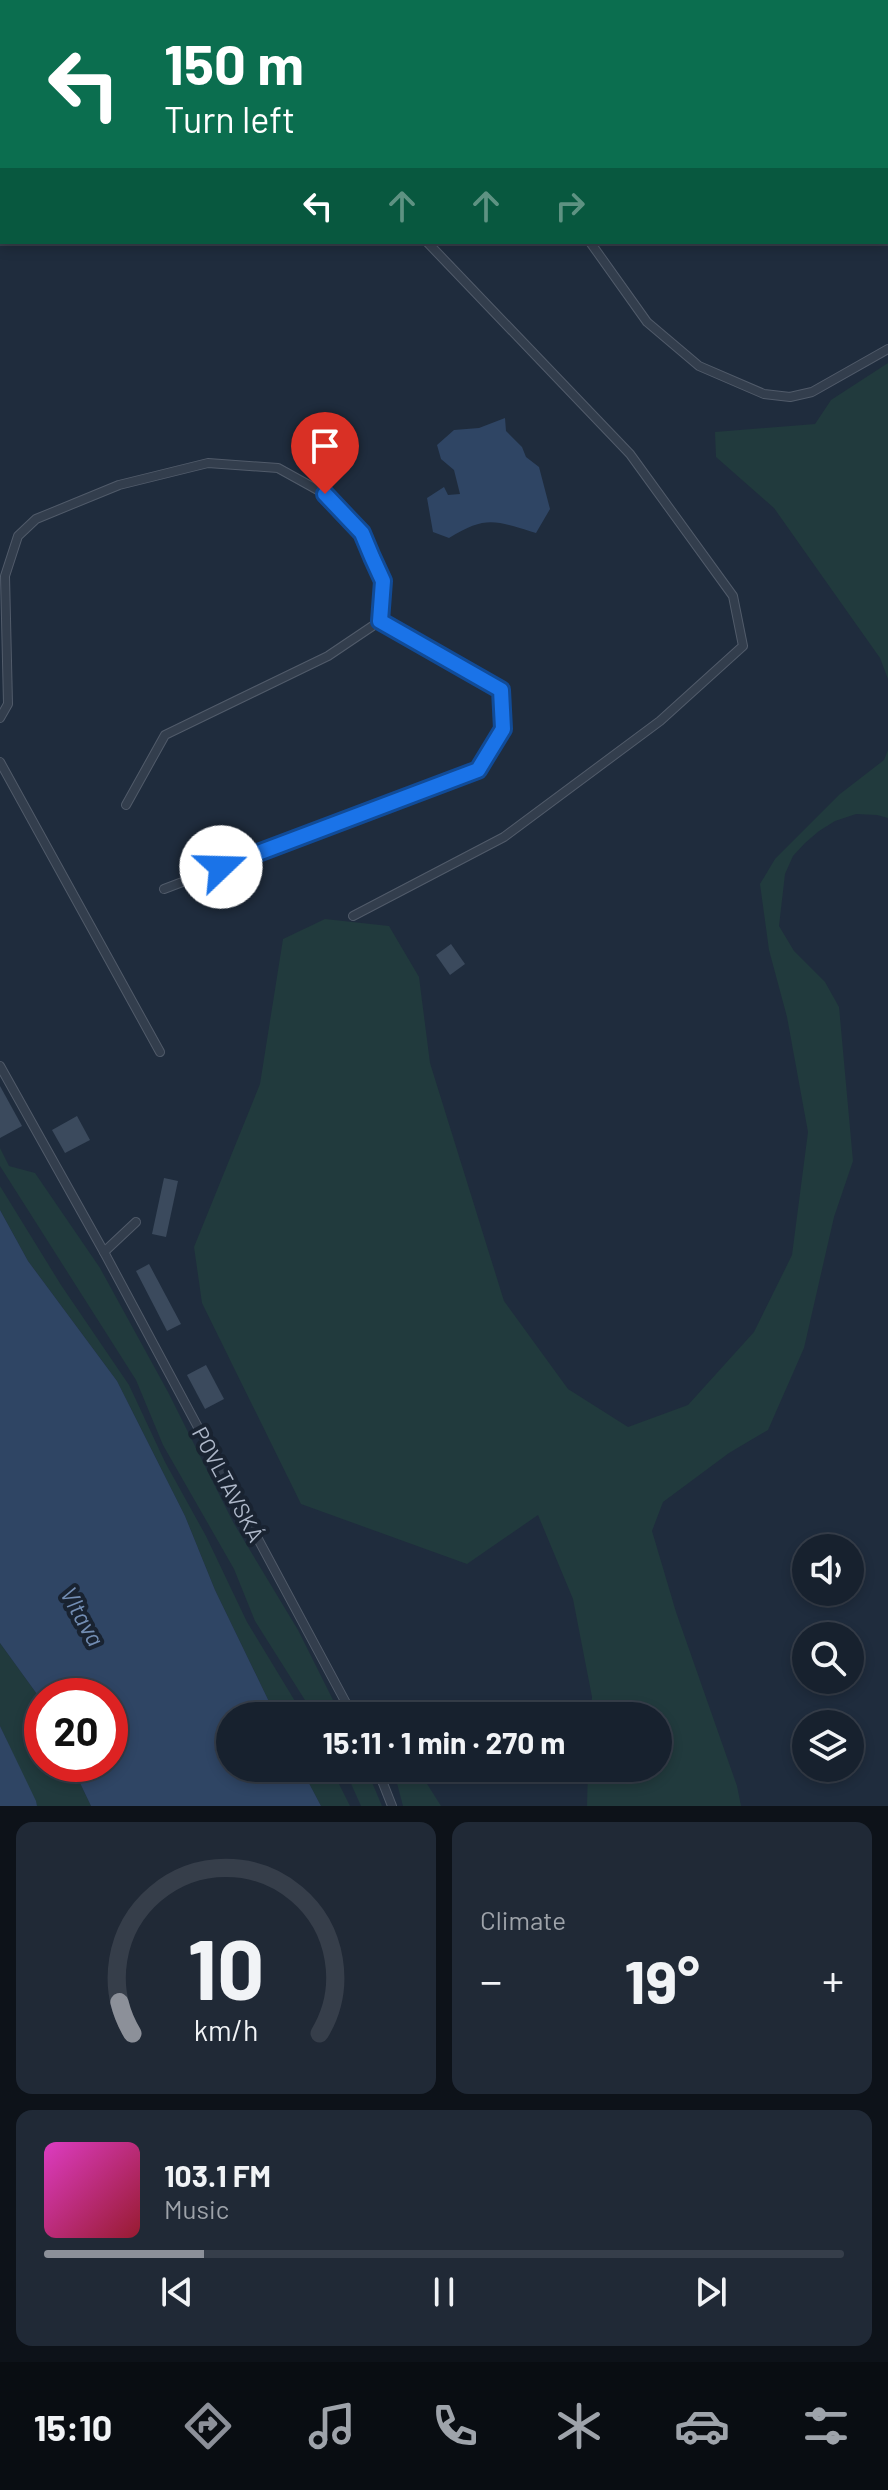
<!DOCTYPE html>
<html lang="en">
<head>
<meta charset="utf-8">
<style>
	:root { --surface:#17212e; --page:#202936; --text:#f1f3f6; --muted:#9ea3aa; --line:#363e4a; --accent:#8c9099 }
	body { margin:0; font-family:Barlow,sans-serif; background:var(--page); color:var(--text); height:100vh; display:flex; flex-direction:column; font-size:30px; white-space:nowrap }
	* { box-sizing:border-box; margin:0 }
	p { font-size:26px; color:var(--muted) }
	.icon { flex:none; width:44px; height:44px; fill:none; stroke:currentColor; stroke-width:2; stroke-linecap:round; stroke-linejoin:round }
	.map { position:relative; height:1806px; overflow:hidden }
	.details { display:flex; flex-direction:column; gap:16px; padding:16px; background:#0d1219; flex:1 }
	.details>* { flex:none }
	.banner { position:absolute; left:0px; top:0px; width:888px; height:244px; box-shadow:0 4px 12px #0003,0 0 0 2px var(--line); background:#0b6e4f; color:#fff; overflow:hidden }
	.fabs { position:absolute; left:792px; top:1534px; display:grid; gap:16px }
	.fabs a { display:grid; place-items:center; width:72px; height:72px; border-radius:50%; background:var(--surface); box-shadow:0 4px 12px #0003,0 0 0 2px var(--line); font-size:40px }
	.speed { position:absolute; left:24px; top:1678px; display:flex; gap:16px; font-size:40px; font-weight:700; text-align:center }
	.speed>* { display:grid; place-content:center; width:104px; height:104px; border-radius:50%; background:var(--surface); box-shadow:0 4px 12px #0003,0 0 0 2px var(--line); line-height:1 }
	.speed .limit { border:12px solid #d22; background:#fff; color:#111 }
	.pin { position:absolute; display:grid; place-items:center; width:68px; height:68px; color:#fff; margin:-82px -34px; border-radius:50% 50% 50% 0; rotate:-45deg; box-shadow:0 0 8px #0007 }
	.pin .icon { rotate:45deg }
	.me { position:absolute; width:88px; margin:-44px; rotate:69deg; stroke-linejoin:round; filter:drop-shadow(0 0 6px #0008) }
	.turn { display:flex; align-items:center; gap:28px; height:168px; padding:0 32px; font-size:36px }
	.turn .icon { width:104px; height:104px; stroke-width:2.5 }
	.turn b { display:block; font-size:56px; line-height:68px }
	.lanes { display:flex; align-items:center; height:76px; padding:0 32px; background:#0003; justify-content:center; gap:40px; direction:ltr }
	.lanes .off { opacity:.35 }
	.big { font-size:60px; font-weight:700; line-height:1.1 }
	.details .widget { flex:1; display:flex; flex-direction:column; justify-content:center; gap:12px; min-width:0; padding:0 28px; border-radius:16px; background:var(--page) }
	.details .dial { align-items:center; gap:0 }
	.dial svg { height:208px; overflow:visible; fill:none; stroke:var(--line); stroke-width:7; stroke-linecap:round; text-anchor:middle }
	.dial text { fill:var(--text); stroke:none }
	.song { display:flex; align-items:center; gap:24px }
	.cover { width:96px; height:96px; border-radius:12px; background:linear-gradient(135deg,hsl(310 70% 55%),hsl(350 70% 35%)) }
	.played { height:8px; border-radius:4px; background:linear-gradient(90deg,var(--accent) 20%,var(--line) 20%) }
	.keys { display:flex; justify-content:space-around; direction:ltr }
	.heat { display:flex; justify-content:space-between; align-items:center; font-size:44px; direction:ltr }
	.details .tiles { flex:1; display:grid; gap:16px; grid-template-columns:1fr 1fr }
	.widget:last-child { grid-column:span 2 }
	.trip { position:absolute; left:216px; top:1702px; width:456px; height:80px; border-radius:40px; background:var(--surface); box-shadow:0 4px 12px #0003,0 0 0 2px var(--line); font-weight:700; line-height:80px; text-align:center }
	.menu { display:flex; height:128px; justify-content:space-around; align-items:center; background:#090d12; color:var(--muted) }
	.menu .icon { width:56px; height:56px }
	.menu .selected { color:var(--accent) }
	.menu b { font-size:36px; color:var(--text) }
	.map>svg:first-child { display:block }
	.green { fill:#213a3d }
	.water { fill:#2f4564 }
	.building { fill:#3b4a5d }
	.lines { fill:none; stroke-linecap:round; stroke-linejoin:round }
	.service-casing { stroke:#515b6a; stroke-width:10 }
	.service { stroke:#333e4d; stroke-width:8 }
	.route-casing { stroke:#114b97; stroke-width:20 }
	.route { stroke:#1a73e8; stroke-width:14 }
	.labels { text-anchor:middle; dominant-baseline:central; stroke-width:8; stroke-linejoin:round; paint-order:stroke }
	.street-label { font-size:22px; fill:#aeb8c9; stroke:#192331 }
	.water-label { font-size:24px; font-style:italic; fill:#738eb4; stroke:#192331 }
</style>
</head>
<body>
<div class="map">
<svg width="888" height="1806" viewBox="0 0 888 1806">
	<rect width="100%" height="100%" fill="#1f2c3d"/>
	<g class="green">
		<path d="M 888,363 L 888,679 L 880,658 L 774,508 L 716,457 L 715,432 L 815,424 L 831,400 Z"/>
		<path d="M 888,750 L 888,818 L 877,815 L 856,814 L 835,821 L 819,831 L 805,843 L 793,856 L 785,874 L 779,926 L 794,951 L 825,982 L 839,1007 L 853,1161 L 834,1217 L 804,1348 L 768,1430 L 729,1453 L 663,1502 L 652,1531 L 676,1612 L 737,1786 L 741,1806 L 587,1806 L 588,1768 L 658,1768 L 658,1716 L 591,1716 L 592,1697 L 573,1599 L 538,1515 L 467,1564 L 301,1504 L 202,1303 L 194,1247 L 260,1084 L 283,939 L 325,919 L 389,926 L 419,977 L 430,1063 L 504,1301 L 568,1389 L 628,1427 L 688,1405 L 754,1332 L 792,1255 L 808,1132 L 787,1017 L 769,950 L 760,884 L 775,859 L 840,794 L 884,760 Z"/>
		<path d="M 0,1148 L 9,1166 L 35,1173 L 100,1268 L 168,1392 L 233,1522 L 298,1630 L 341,1716 L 315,1716 L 255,1621 L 234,1569 L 163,1445 L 136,1380 L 0,1166 Z"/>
		<path d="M 0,1186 L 61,1285 L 129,1385 L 165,1462 L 206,1536 L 247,1622 L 304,1716 L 276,1716 L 215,1590 L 185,1516 L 117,1381 L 28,1261 L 0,1210 Z"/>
		<path d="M 0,1643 L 42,1701 L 42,1764 L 71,1764 L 91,1806 L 37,1806 L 0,1726 Z"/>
		<path d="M 301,1768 L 331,1768 L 350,1806 L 321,1806 Z"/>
		<path d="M 344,1768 L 366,1768 L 382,1806 L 361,1806 Z"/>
		<path d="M 393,1768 L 417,1768 L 441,1806 L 403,1806 Z"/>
	</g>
	<g class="water">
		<path d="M 505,418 L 506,431 L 522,447 L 526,457 L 539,467 L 550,509 L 536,533 C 495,521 487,515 449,538 L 433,532 L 427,498 L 444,487 L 448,495 L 460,494 L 454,470 L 441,459 L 437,445 L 454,430 L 479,428 Z"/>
		<path d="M 0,1210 L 28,1261 L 117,1381 L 185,1516 L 215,1590 L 276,1716 L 230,1716 L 230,1768 L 301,1768 L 321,1806 L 91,1806 L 71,1764 L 110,1764 L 110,1696 L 42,1696 L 42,1701 L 0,1643 Z"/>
		<path d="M 0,1726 L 36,1801 L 37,1806 L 0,1806 Z"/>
	</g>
	<g class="building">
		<path d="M 451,944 L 465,964 L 450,975 L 436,955 Z"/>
		<path d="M 0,1086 L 22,1126 L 0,1138 Z"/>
		<path d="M 77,1116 L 90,1140 L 65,1153 L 52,1130 Z"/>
		<path d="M 164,1178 L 178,1181 L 166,1237 L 152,1234 Z"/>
		<path d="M 149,1264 L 181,1324 L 167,1331 L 136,1271 Z"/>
		<path d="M 206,1365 L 224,1399 L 205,1409 L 187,1375 Z"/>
	</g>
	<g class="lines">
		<defs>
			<g id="service">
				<path d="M 349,0 L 350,2"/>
				<path d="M 430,0 L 431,2"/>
				<path d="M 0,113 L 2,111"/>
				<path d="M 0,241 L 2,239"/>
				<path d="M 590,242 L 647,322 L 699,366 L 764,394 L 790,397 L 812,392 L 888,349"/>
				<path d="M 0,718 L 8,704 L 5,576 L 18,536 L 36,519 L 119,485 L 208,463 L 278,468 L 325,494 L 362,533 L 383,581 L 380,621 L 328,656 L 165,735 L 126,805"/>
				<path d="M 0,762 L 160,1052"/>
				<path d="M 164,889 L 478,770 L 503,729 L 501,690 L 380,621"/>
				<path d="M 353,916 L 504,837 L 660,721 L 743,646 L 733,596 L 630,454 L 427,242"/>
				<path d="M 0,1066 L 104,1252 L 353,1716"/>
				<path d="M 104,1252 L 136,1222"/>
				<path d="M 377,1768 L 392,1806"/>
			</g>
		</defs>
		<use href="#service" class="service-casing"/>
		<use href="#service" class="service"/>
	</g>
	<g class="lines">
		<defs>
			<path id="route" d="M 221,867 L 478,770 L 503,729 L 501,690 L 380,621 L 383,581 L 372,557 L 362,533 L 325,494"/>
		</defs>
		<use href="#route" class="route-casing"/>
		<use href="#route" class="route"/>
	</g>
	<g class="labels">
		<g class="street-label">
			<text transform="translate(229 1484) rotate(62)">POVLTAVSKÁ</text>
		</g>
		<g class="water-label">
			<text transform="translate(83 1616) rotate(61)">Vltava</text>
		</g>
	</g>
</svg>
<div class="fabs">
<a><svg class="icon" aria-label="sound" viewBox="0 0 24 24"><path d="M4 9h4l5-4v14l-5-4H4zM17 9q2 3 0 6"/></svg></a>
<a><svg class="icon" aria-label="search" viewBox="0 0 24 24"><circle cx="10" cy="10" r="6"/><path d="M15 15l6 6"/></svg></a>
<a><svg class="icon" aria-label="layers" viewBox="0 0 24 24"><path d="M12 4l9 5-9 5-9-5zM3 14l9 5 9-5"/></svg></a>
</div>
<div class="speed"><div class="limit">20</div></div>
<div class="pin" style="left:325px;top:494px;background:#d93025"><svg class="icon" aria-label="arrive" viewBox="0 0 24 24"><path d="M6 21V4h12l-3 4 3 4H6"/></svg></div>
<svg class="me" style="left:221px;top:867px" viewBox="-20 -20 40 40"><circle r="19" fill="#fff"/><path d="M0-13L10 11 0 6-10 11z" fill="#1a73e8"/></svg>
<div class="trip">15:11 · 1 min · 270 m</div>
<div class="banner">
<div class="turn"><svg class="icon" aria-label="left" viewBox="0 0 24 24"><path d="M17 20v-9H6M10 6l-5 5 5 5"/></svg><div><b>150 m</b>Turn left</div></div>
<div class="lanes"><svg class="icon" aria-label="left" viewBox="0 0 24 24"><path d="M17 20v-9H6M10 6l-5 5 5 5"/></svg><svg class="icon off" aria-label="ahead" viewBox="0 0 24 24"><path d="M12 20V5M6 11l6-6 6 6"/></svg><svg class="icon off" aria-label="ahead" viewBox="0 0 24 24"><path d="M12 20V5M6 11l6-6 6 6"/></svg><svg class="icon off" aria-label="right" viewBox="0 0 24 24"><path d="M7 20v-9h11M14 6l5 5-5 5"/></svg></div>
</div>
</div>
<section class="details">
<div class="tiles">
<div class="widget dial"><svg viewBox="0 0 100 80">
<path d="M14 69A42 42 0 1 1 86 69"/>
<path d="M14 69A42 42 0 0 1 9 57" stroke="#8c9099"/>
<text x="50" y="56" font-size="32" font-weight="700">10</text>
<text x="50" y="72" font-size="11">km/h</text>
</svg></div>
<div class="widget"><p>Climate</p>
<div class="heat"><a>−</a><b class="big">19°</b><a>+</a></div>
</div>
<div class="widget">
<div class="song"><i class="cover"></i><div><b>103.1 FM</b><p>Music</p></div></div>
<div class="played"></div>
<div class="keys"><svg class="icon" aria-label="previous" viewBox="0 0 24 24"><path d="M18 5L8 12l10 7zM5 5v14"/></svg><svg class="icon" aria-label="pause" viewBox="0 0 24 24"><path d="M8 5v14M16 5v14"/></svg><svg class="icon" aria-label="next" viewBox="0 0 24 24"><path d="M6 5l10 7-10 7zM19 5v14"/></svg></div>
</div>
</div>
</section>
<nav class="menu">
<b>15:10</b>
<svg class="icon selected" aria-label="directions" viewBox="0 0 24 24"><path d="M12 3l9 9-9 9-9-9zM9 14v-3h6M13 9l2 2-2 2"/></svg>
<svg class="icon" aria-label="music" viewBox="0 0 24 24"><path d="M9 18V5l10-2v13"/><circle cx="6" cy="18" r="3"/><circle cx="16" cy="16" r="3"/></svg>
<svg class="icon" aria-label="phone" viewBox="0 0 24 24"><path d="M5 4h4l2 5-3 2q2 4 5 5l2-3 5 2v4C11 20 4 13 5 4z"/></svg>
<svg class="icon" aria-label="climate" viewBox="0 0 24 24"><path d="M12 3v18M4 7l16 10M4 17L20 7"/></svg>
<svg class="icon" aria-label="car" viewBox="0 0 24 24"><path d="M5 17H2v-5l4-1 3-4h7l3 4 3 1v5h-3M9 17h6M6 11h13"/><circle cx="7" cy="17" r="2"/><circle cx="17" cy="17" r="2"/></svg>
<svg class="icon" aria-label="filters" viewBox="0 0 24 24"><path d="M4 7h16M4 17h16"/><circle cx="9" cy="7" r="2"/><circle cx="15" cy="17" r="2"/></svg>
</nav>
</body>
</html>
